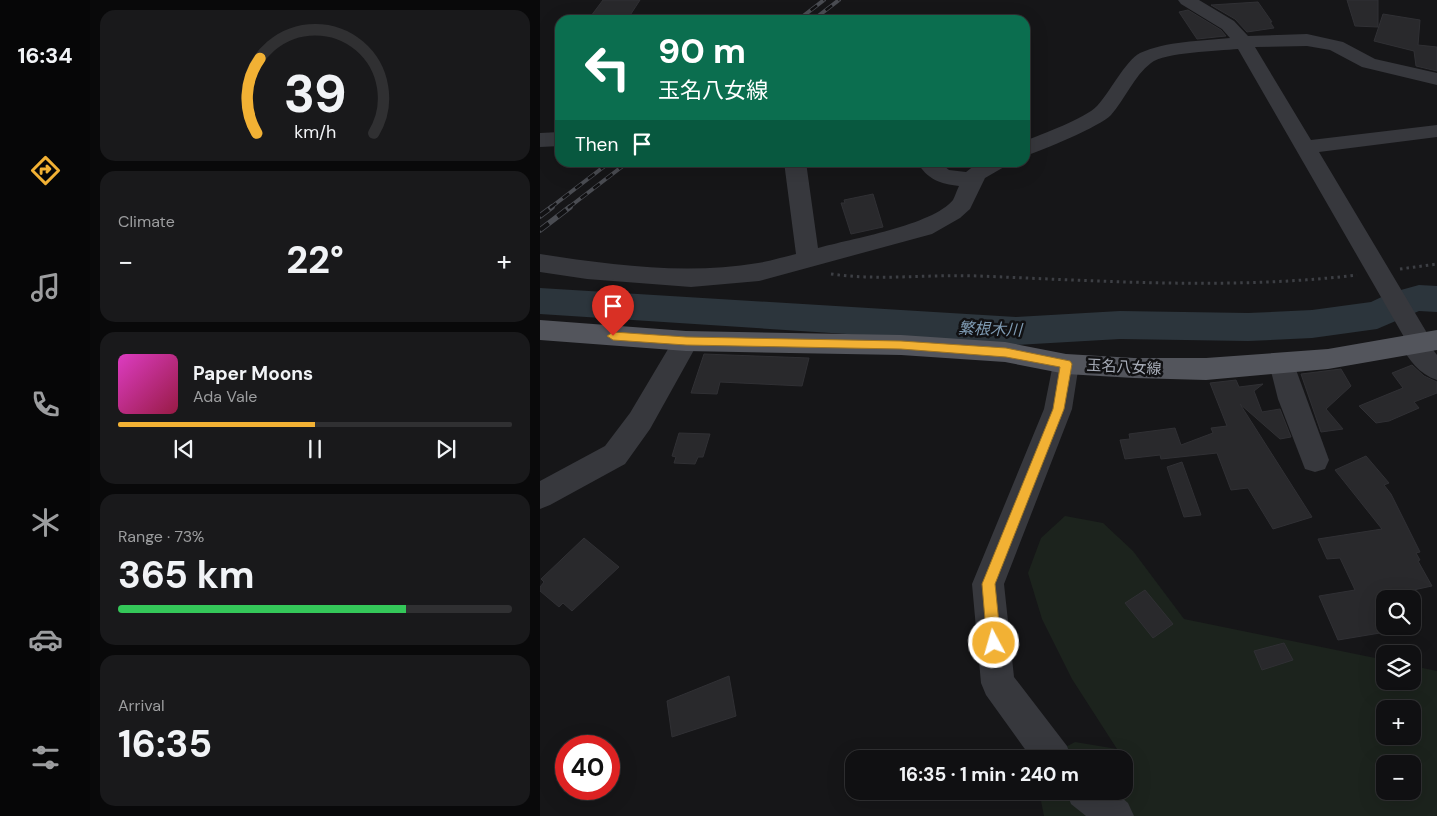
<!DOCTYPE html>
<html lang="en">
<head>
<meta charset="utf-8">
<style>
	:root { --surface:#101012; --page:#19191b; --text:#f1f3f6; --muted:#9c9d9f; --line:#303032; --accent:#f2b134 }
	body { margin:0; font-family:"DM Sans","Noto Sans JP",sans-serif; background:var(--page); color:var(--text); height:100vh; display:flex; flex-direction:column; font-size:19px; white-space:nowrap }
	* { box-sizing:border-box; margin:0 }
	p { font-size:16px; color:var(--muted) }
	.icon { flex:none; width:28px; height:28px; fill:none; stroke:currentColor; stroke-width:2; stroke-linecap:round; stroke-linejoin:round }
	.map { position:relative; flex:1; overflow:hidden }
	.drawer { display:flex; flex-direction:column; gap:10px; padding:10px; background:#09090a; width:450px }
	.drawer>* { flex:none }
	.hud { position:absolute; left:15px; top:15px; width:475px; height:152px; border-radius:15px; box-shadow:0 5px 20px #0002,0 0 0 1px var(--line); background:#0b6e4f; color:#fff; overflow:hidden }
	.buttons { position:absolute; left:836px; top:590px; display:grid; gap:10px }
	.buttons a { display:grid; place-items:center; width:45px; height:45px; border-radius:10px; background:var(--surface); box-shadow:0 5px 20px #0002,0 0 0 1px var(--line); font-size:25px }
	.speed { position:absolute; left:15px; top:735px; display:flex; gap:10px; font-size:25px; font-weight:700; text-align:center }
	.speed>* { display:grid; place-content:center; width:65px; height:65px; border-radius:50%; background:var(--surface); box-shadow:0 5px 20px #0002,0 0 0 1px var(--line); line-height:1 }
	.speed .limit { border:8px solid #d22; background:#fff; color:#111 }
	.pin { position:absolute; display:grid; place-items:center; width:42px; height:42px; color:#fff; margin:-51px -21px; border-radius:50% 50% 50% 0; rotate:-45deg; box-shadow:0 0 5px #0007 }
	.pin .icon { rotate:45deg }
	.me { position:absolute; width:55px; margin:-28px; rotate:354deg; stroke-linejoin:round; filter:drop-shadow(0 0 4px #0008) }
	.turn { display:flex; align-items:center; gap:18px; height:105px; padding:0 20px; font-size:22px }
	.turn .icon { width:65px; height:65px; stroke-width:2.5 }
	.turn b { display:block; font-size:35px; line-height:42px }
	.then { display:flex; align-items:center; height:48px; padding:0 20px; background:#0003; gap:10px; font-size:19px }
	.big { font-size:38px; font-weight:700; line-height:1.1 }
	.drawer .tile { flex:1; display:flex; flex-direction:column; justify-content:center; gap:8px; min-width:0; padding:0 18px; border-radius:15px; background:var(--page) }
	.drawer .dial { align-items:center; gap:0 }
	.dial svg { height:130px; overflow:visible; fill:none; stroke:var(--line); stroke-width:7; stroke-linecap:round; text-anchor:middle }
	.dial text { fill:var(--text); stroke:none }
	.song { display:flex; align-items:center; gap:15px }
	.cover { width:60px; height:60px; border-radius:8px; background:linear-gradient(135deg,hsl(310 70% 55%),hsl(340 70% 35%)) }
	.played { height:5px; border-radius:2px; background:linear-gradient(90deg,var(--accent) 50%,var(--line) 50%) }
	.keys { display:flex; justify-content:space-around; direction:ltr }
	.heat { display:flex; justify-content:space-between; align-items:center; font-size:28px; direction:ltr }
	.charge { height:8px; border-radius:4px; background:linear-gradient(90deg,#34c759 73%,var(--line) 0) }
	.trip { position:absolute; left:305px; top:750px; width:288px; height:50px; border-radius:15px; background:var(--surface); box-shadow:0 5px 20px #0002,0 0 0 1px var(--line); font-weight:700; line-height:50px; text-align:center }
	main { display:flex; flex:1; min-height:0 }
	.dock { display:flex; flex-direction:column; width:90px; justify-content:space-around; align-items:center; background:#060607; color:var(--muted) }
	.dock .icon { width:35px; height:35px }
	.dock .on { color:var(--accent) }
	.dock b { font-size:22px; color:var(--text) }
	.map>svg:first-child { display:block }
	.green { fill:#1c231d; fill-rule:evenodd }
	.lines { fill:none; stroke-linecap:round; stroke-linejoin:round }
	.river { fill:#2c353c; fill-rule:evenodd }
	.building { fill:#29292c; stroke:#303034 }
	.path { stroke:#3d3f44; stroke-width:3; stroke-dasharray:2.5 4; stroke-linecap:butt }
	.minor { fill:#37383d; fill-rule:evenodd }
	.major { fill:#53555c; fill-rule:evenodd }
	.rail-far1-casing { stroke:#4a4c52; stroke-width:4 }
	.rail-casing { stroke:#4a4c52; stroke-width:5.5 }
	.rail-far1 { stroke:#111113; stroke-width:2.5; stroke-dasharray:8; stroke-linecap:butt }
	.rail { stroke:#111113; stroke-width:4; stroke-dasharray:11; stroke-linecap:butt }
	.route { fill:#f2b134; stroke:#9d7322 }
	.labels { text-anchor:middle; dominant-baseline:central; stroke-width:5; stroke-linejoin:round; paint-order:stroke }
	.street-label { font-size:15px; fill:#a8adb8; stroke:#111113 }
	.water-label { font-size:16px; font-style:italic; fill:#7f9bb3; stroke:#111113 }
</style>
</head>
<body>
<main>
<nav class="dock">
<b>16:34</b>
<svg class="icon on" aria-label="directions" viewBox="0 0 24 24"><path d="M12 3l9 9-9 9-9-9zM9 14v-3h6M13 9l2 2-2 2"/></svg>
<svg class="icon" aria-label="music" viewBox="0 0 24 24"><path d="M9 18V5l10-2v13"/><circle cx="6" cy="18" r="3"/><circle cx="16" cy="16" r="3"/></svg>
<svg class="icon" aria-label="phone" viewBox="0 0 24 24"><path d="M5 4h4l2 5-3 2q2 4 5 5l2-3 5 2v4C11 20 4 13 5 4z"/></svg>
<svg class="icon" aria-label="climate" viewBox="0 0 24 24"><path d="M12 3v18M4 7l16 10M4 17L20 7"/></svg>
<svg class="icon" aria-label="car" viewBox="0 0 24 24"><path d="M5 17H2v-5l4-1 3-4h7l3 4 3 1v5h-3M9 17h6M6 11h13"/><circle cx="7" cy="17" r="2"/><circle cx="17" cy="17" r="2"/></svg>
<svg class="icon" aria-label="filters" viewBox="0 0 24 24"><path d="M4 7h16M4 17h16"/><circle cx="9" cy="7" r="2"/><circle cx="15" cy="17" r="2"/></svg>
</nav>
<section class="drawer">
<div class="tile dial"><svg viewBox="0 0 100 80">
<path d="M14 69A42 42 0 1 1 86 69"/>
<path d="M14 69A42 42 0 0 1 16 23" stroke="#f2b134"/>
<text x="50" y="56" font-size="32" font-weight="700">39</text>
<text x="50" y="72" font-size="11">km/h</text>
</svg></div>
<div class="tile"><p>Climate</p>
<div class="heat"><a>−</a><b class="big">22°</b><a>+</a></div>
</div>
<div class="tile">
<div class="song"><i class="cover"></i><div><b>Paper Moons</b><p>Ada Vale</p></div></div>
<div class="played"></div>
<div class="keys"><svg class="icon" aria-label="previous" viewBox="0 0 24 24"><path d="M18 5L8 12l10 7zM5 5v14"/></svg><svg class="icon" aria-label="pause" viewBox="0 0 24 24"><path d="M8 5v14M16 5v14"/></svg><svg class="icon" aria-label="next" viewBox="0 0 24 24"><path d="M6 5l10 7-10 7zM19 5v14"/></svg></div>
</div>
<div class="tile"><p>Range · 73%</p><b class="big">365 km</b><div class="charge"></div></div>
<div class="tile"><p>Arrival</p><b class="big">16:35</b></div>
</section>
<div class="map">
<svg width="897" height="816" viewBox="0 0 897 816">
	<rect width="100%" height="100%" fill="#161618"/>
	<path class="green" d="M 525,516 L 563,523 L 593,551 L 644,619 L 845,660 L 845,681 L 872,681 L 873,666 L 897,671 L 897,816 L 504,816 L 499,791 L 584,791 L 584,759 L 503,759 L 535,742 L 577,749 L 532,679 L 502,619 L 488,573 L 501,538 ZM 845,709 L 872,709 L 872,736 L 845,736 ZM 845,764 L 872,764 L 872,791 L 845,791 Z"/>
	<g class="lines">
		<path class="river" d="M 879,285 L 897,286 L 897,312 L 879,311 L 837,329 L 772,338 L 708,341 L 580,339 L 476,345 L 0,314 L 0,288 L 476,317 L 580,311 L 708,313 L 772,310 L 831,302 L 850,293 Z"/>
	</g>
	<g class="building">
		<path d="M 63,0 L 100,0 L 87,20 L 48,20 Z"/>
		<path d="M 807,0 L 838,0 L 838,27 L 815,26 Z"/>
		<path d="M 718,2 L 732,22 L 730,22 L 734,28 L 707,32 L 695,19 L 671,5 Z"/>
		<path d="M 648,10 L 681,30 L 686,36 L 657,39 L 639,12 Z"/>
		<path d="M 843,14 L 880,20 L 878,45 L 897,47 L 897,71 L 876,66 L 874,51 L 834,41 Z"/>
		<path d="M 333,194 L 343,227 L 311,234 L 301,203 L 305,203 L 304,200 Z"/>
		<path d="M 164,354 L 189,355 L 269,358 L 262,386 L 180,382 L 177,394 L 151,393 Z"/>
		<path d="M 872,365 L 884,376 L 897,382 L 897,393 L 874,402 L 879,408 L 849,421 L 836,423 L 819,406 L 863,388 L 852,373 Z"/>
		<path d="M 801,369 L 811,386 L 786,409 L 803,429 L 781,432 L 761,374 Z"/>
		<path d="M 696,380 L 699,387 L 723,384 L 714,391 L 722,412 L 740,409 L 751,437 L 740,439 L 700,404 L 772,517 L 733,529 L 708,488 L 691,490 L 677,453 L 621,459 L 620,455 L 585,459 L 580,440 L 590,439 L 589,434 L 635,428 L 641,445 L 673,433 L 671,428 L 687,426 L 670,383 Z"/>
		<path d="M 139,433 L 170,434 L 163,457 L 158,457 L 155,464 L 134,463 L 136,457 L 132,456 Z"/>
		<path d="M 826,456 L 849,483 L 844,485 L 851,494 L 880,552 L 876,553 L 880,560 L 878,561 L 892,586 L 864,592 L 867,599 L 845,599 L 845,622 L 835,623 L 840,633 L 798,640 L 779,596 L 815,590 L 800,558 L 787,559 L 778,539 L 842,529 L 795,470 Z"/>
		<path d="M 642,462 L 661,515 L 644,517 L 627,467 Z"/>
		<path d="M 44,538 L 79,567 L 32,611 L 23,603 L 19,607 L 0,591 L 0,587 L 4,582 L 1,579 Z"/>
		<path d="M 605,590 L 633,624 L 613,638 L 585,603 Z"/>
		<path d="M 744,643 L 753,660 L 722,670 L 714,651 Z"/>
		<path d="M 189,676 L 196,716 L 132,737 L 127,701 Z"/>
	</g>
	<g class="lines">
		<g class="path">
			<path d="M 860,269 L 897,264"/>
			<path d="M 291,274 C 340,281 389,274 439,276 C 564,281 692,290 817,275"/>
		</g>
		<g class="minor">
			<path d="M 638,0 L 659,0 L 694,21 L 708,36 L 767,34 L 803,42 L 835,59 L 897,73 L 897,85 L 822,67 L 790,50 L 767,46 L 715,47 L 771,140 L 897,125 L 897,137 L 779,152 L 893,343 L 891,347 L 897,355 L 897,380 C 879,374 869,360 860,344 L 864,337 L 698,49 C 678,51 625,52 611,63 C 594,76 585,99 571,115 C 561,126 501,151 485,156 L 485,141 C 502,134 546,118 557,106 C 569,94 585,61 600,53 C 627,41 660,41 690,38 L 682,29 L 641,4 Z"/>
			<path d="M 20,132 L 20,146 L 0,147 L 0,133 Z"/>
			<path d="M 244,162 L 266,162 L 278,248 C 310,239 393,225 413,200 C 415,196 417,190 419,186 C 400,184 387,179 377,162 L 399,162 L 409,170 L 426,172 L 439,162 L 466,162 L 464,167 L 445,178 L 430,209 L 420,218 L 392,234 L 219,281 L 151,287 L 47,279 L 0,272 L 0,254 C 71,265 146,275 218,263 C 231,261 243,257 256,254 Z"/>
			<path d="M 146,331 L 155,334 L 159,341 L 110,429 L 85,464 L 10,505 L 0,509 L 0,481 L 65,446 L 90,413 L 137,334 Z"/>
			<path d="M 742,353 L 751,356 L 789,460 L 785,469 L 775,472 L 765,469 L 738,399 L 729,363 L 733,356 Z"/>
			<path d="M 526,354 L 535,357 L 539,364 L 532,409 L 464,584 L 474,677 L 527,746 L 532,759 L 492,759 L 446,695 L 441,683 L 432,584 L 504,409 L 513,364 L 517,357 Z"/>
			<path d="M 526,791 L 574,791 L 588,803 L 594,816 L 546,816 L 531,804 Z"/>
		</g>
		<path class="major" d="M 0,320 L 146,331 L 361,335 L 465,342 L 526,354 L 594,358 L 666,358 L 788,349 L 897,330 L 897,350 L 788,369 L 666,380 L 594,378 L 526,374 L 465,362 L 361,355 L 146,351 L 0,340 Z"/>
		<defs>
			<g id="rail-far1">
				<path d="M 258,20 L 284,0"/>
				<path d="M 273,20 L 299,0"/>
				<path d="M 10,208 L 70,162"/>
				<path d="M 28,208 L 88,162"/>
			</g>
			<g id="rail">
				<path d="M 0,216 L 12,207"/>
				<path d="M 0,230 L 30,207"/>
			</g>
		</defs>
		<use href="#rail-far1" class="rail-far1-casing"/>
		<use href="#rail" class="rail-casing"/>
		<use href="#rail-far1" class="rail-far1"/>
		<use href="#rail" class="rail"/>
	</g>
	<path class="route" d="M 73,332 L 146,337 L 361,341 L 466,348 L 530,361 L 532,364 L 524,409 L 455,584 L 461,643 L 459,648 L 454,650 L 449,648 L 447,643 L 442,584 L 513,409 L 520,367 L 466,357 L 361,349 L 146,345 L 73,340 L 67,336 Z"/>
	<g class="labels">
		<g class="street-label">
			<text transform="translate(584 367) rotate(3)">玉名八女線</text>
		</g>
		<g class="water-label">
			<text transform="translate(450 329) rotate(2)">繁根木川</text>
		</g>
	</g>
</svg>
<div class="buttons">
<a><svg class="icon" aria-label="search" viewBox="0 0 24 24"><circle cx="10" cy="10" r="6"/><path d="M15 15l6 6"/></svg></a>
<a><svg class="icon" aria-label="layers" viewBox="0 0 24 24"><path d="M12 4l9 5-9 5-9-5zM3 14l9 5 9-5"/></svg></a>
<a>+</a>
<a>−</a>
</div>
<div class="speed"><div class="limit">40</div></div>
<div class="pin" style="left:73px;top:336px;background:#d93025"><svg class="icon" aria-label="arrive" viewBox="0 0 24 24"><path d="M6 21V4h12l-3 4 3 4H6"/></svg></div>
<svg class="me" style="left:454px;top:643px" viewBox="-20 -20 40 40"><circle r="17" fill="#f2b134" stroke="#fff" stroke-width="3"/><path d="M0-11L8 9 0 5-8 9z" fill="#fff"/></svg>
<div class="trip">16:35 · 1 min · 240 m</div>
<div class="hud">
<div class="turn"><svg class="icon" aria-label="left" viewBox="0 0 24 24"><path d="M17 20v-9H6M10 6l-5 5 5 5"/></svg><div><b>90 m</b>玉名八女線</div></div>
<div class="then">Then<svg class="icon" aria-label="arrive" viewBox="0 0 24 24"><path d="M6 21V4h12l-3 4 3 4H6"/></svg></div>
</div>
</div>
</main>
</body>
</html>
